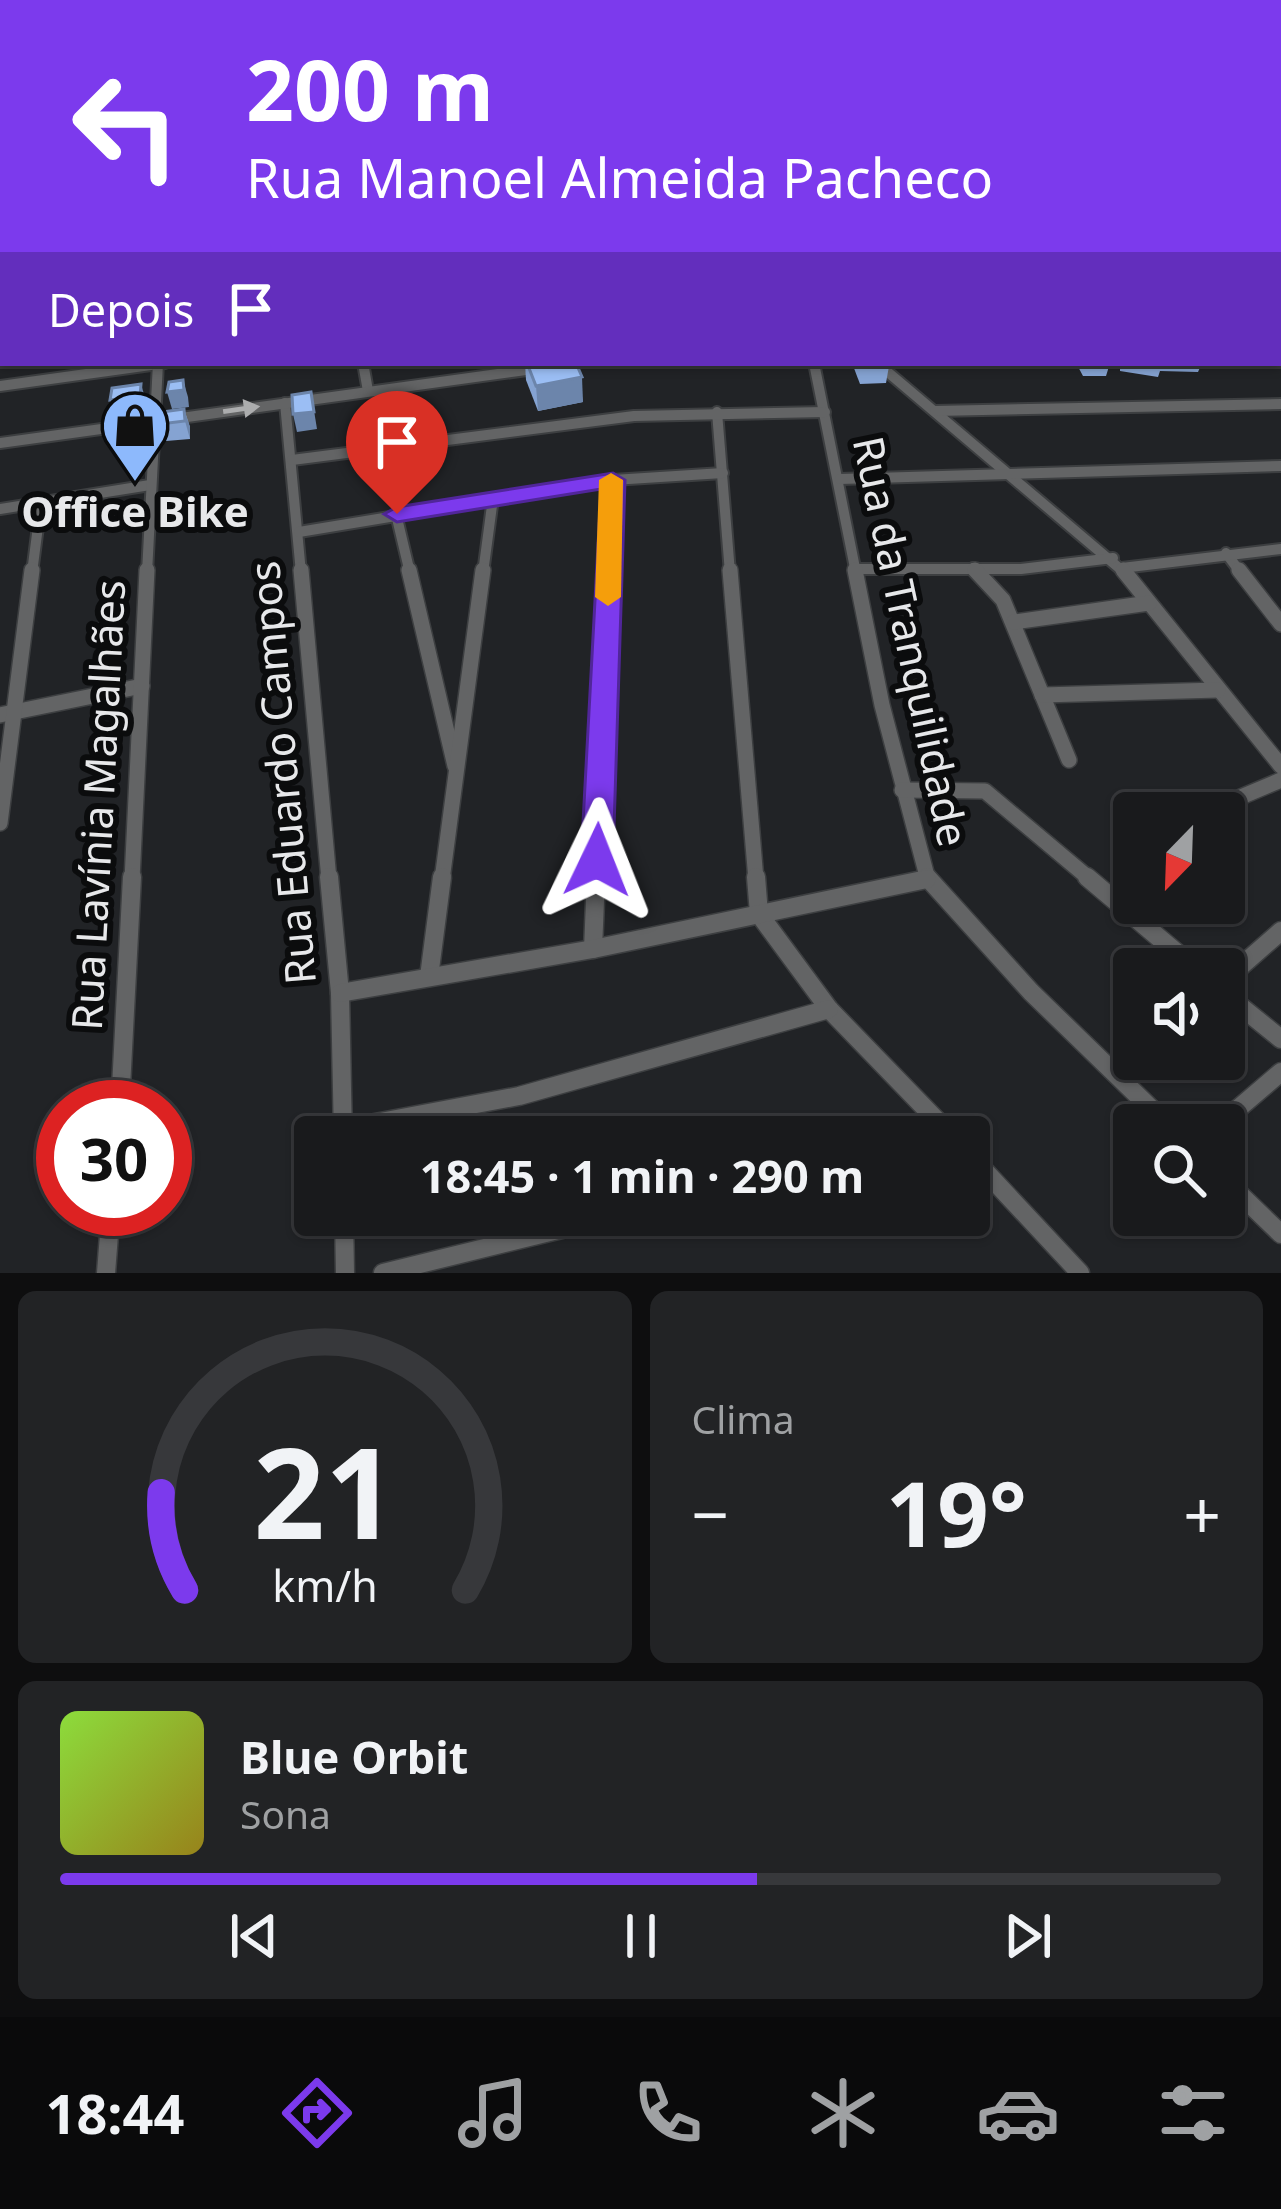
<!DOCTYPE html>
<html lang="pt">
<head>
<meta charset="utf-8">
<style>
	:root { --surface:#191a1c; --page:#222325; --text:#f1f3f6; --muted:#9fa1a3; --line:#37383b; --accent:#7c3aed }
	body { margin:0; font-family:"Noto Sans",sans-serif; background:var(--page); color:var(--text); height:100vh; display:flex; flex-direction:column; font-size:45px; white-space:nowrap }
	* { box-sizing:border-box; margin:0 }
	p { font-size:39px; color:var(--muted) }
	.icon { flex:none; width:66px; height:66px; fill:none; stroke:currentColor; stroke-width:2; stroke-linecap:round; stroke-linejoin:round }
	.map { position:relative; height:1273px; overflow:hidden }
	.drawer { display:flex; flex-direction:column; gap:18px; padding:18px; background:#0e0e0f; flex:1 }
	.drawer>* { flex:none }
	.top-card { position:absolute; left:0px; top:0px; width:1281px; height:366px; box-shadow:0 3px 9px #0004,0 0 0 3px var(--line); background:#7c3aed; color:#fff; overflow:hidden }
	.needle { width:78px; rotate:203deg }
	.buttons { position:absolute; left:1113px; top:792px; display:grid; gap:24px }
	.buttons a { display:grid; place-items:center; width:132px; height:132px; border-radius:12px; background:var(--surface); box-shadow:0 3px 9px #0004,0 0 0 3px var(--line); font-size:60px }
	.speed { position:absolute; left:36px; top:1080px; display:flex; gap:24px; font-size:60px; font-weight:700; text-align:center }
	.speed>* { display:grid; place-content:center; width:156px; height:156px; border-radius:50%; background:var(--surface); box-shadow:0 3px 9px #0004,0 0 0 3px var(--line); line-height:1 }
	.speed .limit { border:18px solid #d22; background:#fff; color:#111 }
	.pin { position:absolute; display:grid; place-items:center; width:102px; height:102px; color:#fff; margin:-123px -51px; border-radius:50% 50% 50% 0; rotate:-45deg; box-shadow:0 0 12px #0007 }
	.pin .icon { rotate:45deg }
	.me { position:absolute; width:132px; margin:-66px; rotate:2deg; stroke-linejoin:round; filter:drop-shadow(0 0 9px #0008) }
	.turn { display:flex; align-items:center; gap:42px; height:252px; padding:0 48px; font-size:54px }
	.turn .icon { width:156px; height:156px; stroke-width:2.5 }
	.turn b { display:block; font-size:84px; line-height:102px }
	.then { display:flex; align-items:center; height:114px; padding:0 48px; background:#0003; gap:24px; font-size:45px }
	.big { font-size:90px; font-weight:700; line-height:1.1 }
	.drawer .tile { flex:1; display:flex; flex-direction:column; justify-content:center; gap:18px; min-width:0; padding:0 42px; border-radius:18px; background:var(--page) }
	.drawer .dial { align-items:center; gap:0 }
	.dial svg { height:312px; overflow:visible; fill:none; stroke:var(--line); stroke-width:7; stroke-linecap:round; text-anchor:middle }
	.dial text { fill:var(--text); stroke:none }
	.song { display:flex; align-items:center; gap:36px }
	.cover { width:144px; height:144px; border-radius:18px; background:linear-gradient(135deg,hsl(90 70% 55%),hsl(50 70% 35%)) }
	.played { height:12px; border-radius:6px; background:linear-gradient(90deg,var(--accent) 60%,var(--line) 60%) }
	.keys { display:flex; justify-content:space-around; direction:ltr }
	.heat { display:flex; justify-content:space-between; align-items:center; font-size:66px; direction:ltr }
	.drawer .tiles { flex:1; display:grid; gap:18px; grid-template-columns:1fr 1fr }
	.tile:last-child { grid-column:span 2 }
	.trip { position:absolute; left:294px; top:1116px; width:696px; height:120px; border-radius:12px; background:var(--surface); box-shadow:0 3px 9px #0004,0 0 0 3px var(--line); font-weight:700; line-height:120px; text-align:center }
	.tab-bar { display:flex; height:192px; justify-content:space-around; align-items:center; background:#0a0a0b; color:var(--muted) }
	.tab-bar .icon { width:84px; height:84px }
	.tab-bar .active { color:var(--accent) }
	.tab-bar b { font-size:54px; color:var(--text) }
	.map>svg:first-child { display:block }
	.water { fill:#00072f }
	.lines { fill:none; stroke-linecap:round; stroke-linejoin:round }
	.street-far4-casing { stroke:#3d3f41; stroke-width:9 }
	.street-far3-casing { stroke:#3d3f41; stroke-width:10 }
	.street-far2-casing { stroke:#3d3f41; stroke-width:14 }
	.street-far1-casing { stroke:#3d3f41; stroke-width:18 }
	.street-casing { stroke:#3d3f41; stroke-width:21 }
	.secondary-casing { stroke:#3d3f41; stroke-width:3 }
	.primary-casing { stroke:#3d3f41; stroke-width:3 }
	.street-far4 { stroke:#636465; stroke-width:8 }
	.street-far3 { stroke:#636465; stroke-width:9 }
	.street-far2 { stroke:#636465; stroke-width:10 }
	.street-far1 { stroke:#636465; stroke-width:15 }
	.street { stroke:#636465; stroke-width:18 }
	.secondary { fill:#87898b; fill-rule:evenodd }
	.primary { fill:#a3a5a8; fill-rule:evenodd }
	.wall { fill:#85a3d2 }
	.shaded-wall { fill:#6c85ab }
	.building { fill:#9bbef4; stroke:#6c85ab; stroke-width:3 }
	.oneway { fill:#acadae }
	.route { fill:#7c3aed; stroke:#51269a; stroke-width:3 }
	.slow { fill:#f59e0b }
	.labels { text-anchor:middle; dominant-baseline:central; stroke-width:12; stroke-linejoin:round; paint-order:stroke }
	.poi-label { font-size:42px; font-weight:bold; fill:#e7e8ea; stroke:#0b0c0d }
	.street-label { font-size:42px; fill:#e7e8ea; stroke:#0b0c0d }
</style>
</head>
<body>
<div class="map">
<svg width="1281" height="1273" viewBox="0 0 1281 1273">
	<rect width="100%" height="100%" fill="#212326"/>
	<path class="water" d="M 0,0 L 585,0 L 3,3 L 0,58 Z"/>
	<g class="lines">
		<defs>
			<g id="street-far4">
				<path d="M 1210,0 L 1221,3"/>
				<path d="M 862,3 L 895,0"/>
			</g>
			<path id="street-far3" d="M 1278,173 L 1281,178"/>
			<g id="street-far2">
				<path d="M 363,363 L 368,391"/>
				<path d="M 814,363 L 856,573"/>
				<path d="M 877,363 L 1125,573"/>
				<path d="M 0,386 L 165,363"/>
				<path d="M 285,403 L 301,573"/>
				<path d="M 935,411 L 1281,404"/>
				<path d="M 717,412 L 730,573"/>
				<path d="M 0,443 L 577,363"/>
				<path d="M 292,460 L 634,416 L 825,412"/>
				<path d="M 840,479 L 1281,466"/>
				<path d="M 0,509 L 150,485"/>
				<path d="M 396,514 L 410,573"/>
				<path d="M 299,532 L 613,480 L 723,473"/>
				<path d="M 1226,553 L 1241,573"/>
				<path d="M 973,568 L 978,573"/>
				<path d="M 1122,568 L 1281,549"/>
				<path d="M 857,569 L 1021,569 L 1113,558"/>
				<path d="M 32,573 L 41,503"/>
				<path d="M 147,573 L 158,363"/>
				<path d="M 483,573 L 493,498"/>
				<path d="M 609,573 L 613,480"/>
			</g>
			<g id="street-far1">
				<path d="M 301,570 L 329,880"/>
				<path d="M 409,570 L 455,766"/>
				<path d="M 730,570 L 756,880"/>
				<path d="M 855,570 L 882,705 L 928,880"/>
				<path d="M 975,570 L 1003,600 L 1069,760"/>
				<path d="M 1123,570 L 1281,766"/>
				<path d="M 1239,570 L 1281,624"/>
				<path d="M 1014,622 L 1149,603"/>
				<path d="M 1042,695 L 1218,690"/>
				<path d="M 0,715 L 142,686"/>
				<path d="M 902,790 L 985,791 L 1091,880"/>
				<path d="M 1203,813 L 1281,780"/>
				<path d="M 0,823 L 32,570"/>
				<path d="M 132,880 L 147,570"/>
				<path d="M 442,880 L 483,570"/>
				<path d="M 596,880 L 609,570"/>
				<path d="M 922,880 L 927,879"/>
			</g>
			<g id="street">
				<path d="M 329,877 L 340,993 L 343,1137"/>
				<path d="M 756,877 L 759,914 L 829,1009 L 953,1137"/>
				<path d="M 927,877 L 1031,992 L 1168,1125"/>
				<path d="M 1087,877 L 1196,969"/>
				<path d="M 593,949 L 596,877"/>
				<path d="M 429,977 L 442,877"/>
				<path d="M 1224,981 L 1281,931"/>
				<path d="M 340,993 L 593,949 L 927,879"/>
				<path d="M 1224,993 L 1281,1039"/>
				<path d="M 120,1107 L 132,877"/>
				<path d="M 1219,1125 L 1281,1072"/>
				<path d="M 343,1129 L 519,1096 L 829,1009"/>
				<path d="M 969,1154 L 1080,1273"/>
				<path d="M 1224,1179 L 1281,1234"/>
				<path d="M 344,1215 L 345,1273"/>
				<path d="M 106,1273 L 111,1209"/>
				<path d="M 383,1273 L 619,1215"/>
			</g>
			<rect id="secondary" x="1278" y="85" width="3" height="6"/>
			<g id="primary">
				<path d="M 1129,0 L 1163,3 L 1124,3 Z"/>
				<rect x="0" y="234" width="3" height="8"/>
			</g>
		</defs>
		<use href="#street-far4" class="street-far4-casing"/>
		<use href="#street-far3" class="street-far3-casing"/>
		<use href="#street-far2" class="street-far2-casing"/>
		<use href="#street-far1" class="street-far1-casing"/>
		<use href="#street" class="street-casing"/>
		<use href="#secondary" class="secondary-casing"/>
		<use href="#primary" class="primary-casing"/>
		<use href="#street-far4" class="street-far4"/>
		<use href="#street-far3" class="street-far3"/>
		<use href="#street-far2" class="street-far2"/>
		<use href="#street-far1" class="street-far1"/>
		<use href="#street" class="street"/>
		<use href="#secondary" class="secondary"/>
		<use href="#primary" class="primary"/>
	</g>
	<g class="wall">
		<path d="M 1281,92 L 1281,128 L 1278,127 L 1278,93 Z"/>
		<path d="M 525,363 L 576,363 L 583,402 L 538,411 L 526,380 Z"/>
		<path d="M 852,363 L 885,363 L 889,366 L 886,383 L 860,384 Z"/>
		<path d="M 1076,363 L 1110,363 L 1106,376 L 1083,376 Z"/>
		<path d="M 1120,363 L 1202,363 L 1198,372 L 1160,371 L 1158,377 L 1120,371 Z"/>
		<path d="M 184,409 L 190,427 L 190,439 L 166,441 L 160,424 Z"/>
	</g>
	<g class="shaded-wall">
		<path d="M 582,377 L 583,402 L 538,411 L 536,386 Z"/>
		<path d="M 183,380 L 188,397 L 189,407 L 172,409 L 167,392 Z"/>
		<path d="M 141,384 L 146,401 L 146,413 L 116,417 L 110,400 Z"/>
		<path d="M 311,392 L 317,429 L 297,432 L 293,414 Z"/>
		<path d="M 184,409 L 190,427 L 190,439 L 185,421 Z"/>
	</g>
	<g class="building">
		<path d="M 917,0 L 1027,0 L 1031,1 L 1026,3 L 910,3 Z"/>
		<path d="M 1281,92 L 1281,109 L 1278,108 L 1278,93 Z"/>
		<path d="M 527,363 L 576,363 L 582,377 L 536,386 Z"/>
		<path d="M 861,363 L 885,363 L 889,366 L 862,367 Z"/>
		<path d="M 183,380 L 184,390 L 167,392 L 169,382 Z"/>
		<path d="M 141,384 L 140,396 L 110,400 L 112,388 Z"/>
		<path d="M 311,392 L 314,412 L 293,414 L 292,395 Z"/>
		<path d="M 184,409 L 185,421 L 160,424 L 162,412 Z"/>
	</g>
	<defs><path id="oneway-solid" d="M-6-.8H1V-3.2L6.5 0L1 3.2V.8H-6Z" transform="scale(3)"/></defs>
	<use class="oneway" href="#oneway-solid" transform="translate(241 409) rotate(-8)"/>
	<path class="route" d="M 613,473 L 625,480 L 613,860 L 609,869 L 585,869 L 581,860 L 601,489 L 397,522 L 384,514 L 397,507 Z"/>
	<path class="slow" d="M 611,473 L 623,480 L 621,597 L 608,606 L 595,597 L 599,480 Z"/>
	<defs>
		<symbol id="shop-pin" viewBox="-11 -11 22 30"><path d="M0 17L-7.5 6A9.5 9.5 0 1 1 7.5 6Z" fill="#8db9fc" stroke="#0b0c0d"/><path d="M-5-2.5h2.3a2.7 3.5 0 0 1 5.4 0H5L5.5 6h-11ZM-1.5-2.5h3a1.5 2.3 0 0 0-3 0Z" fill="#111"/></symbol>
	</defs>
	<g fill-rule="evenodd">
		<use href="#shop-pin" x="97" y="387" width="76" height="104"/>
	</g>
	<g class="labels">
		<g class="poi-label">
			<text x="135" y="510">Office Bike</text>
		</g>
		<g class="street-label">
			<text transform="translate(912 641) rotate(78)">Rua da Tranquilidade</text>
			<text transform="translate(281 773) rotate(-95)">Rua Eduardo Campos</text>
			<text transform="translate(97 805) rotate(-87)">Rua Lavínia Magalhães</text>
		</g>
	</g>
</svg>
<div class="buttons">
<a><svg class="needle" viewBox="-14 -14 28 28"><path d="M0-13l5 13h-10z" fill="#e53935"/><path d="M0 13l5-13h-10z" fill="#9fa1a3"/></svg></a>
<a><svg class="icon" aria-label="sound" viewBox="0 0 24 24"><path d="M4 9h4l5-4v14l-5-4H4zM17 9q2 3 0 6"/></svg></a>
<a><svg class="icon" aria-label="search" viewBox="0 0 24 24"><circle cx="10" cy="10" r="6"/><path d="M15 15l6 6"/></svg></a>
</div>
<div class="speed"><div class="limit">30</div></div>
<div class="pin" style="left:397px;top:514px;background:#d93025"><svg class="icon" aria-label="arrive" viewBox="0 0 24 24"><path d="M6 21V4h12l-3 4 3 4H6"/></svg></div>
<svg class="me" style="left:597px;top:860px" viewBox="-20 -20 40 40"><path d="M0-17L14 15 0 8-14 15z" fill="#7c3aed" stroke="#fff" stroke-width="4"/></svg>
<div class="trip">18:45 · 1 min · 290 m</div>
<div class="top-card">
<div class="turn"><svg class="icon" aria-label="left" viewBox="0 0 24 24"><path d="M17 20v-9H6M10 6l-5 5 5 5"/></svg><div><b>200 m</b>Rua Manoel Almeida Pacheco</div></div>
<div class="then">Depois<svg class="icon" aria-label="arrive" viewBox="0 0 24 24"><path d="M6 21V4h12l-3 4 3 4H6"/></svg></div>
</div>
</div>
<section class="drawer">
<div class="tiles">
<div class="tile dial"><svg viewBox="0 0 100 80">
<path d="M14 69A42 42 0 1 1 86 69"/>
<path d="M14 69A42 42 0 0 1 8 44" stroke="#7c3aed"/>
<text x="50" y="56" font-size="32" font-weight="700">21</text>
<text x="50" y="72" font-size="11">km/h</text>
</svg></div>
<div class="tile"><p>Clima</p>
<div class="heat"><a>−</a><b class="big">19°</b><a>+</a></div>
</div>
<div class="tile">
<div class="song"><i class="cover"></i><div><b>Blue Orbit</b><p>Sona</p></div></div>
<div class="played"></div>
<div class="keys"><svg class="icon" aria-label="previous" viewBox="0 0 24 24"><path d="M18 5L8 12l10 7zM5 5v14"/></svg><svg class="icon" aria-label="pause" viewBox="0 0 24 24"><path d="M8 5v14M16 5v14"/></svg><svg class="icon" aria-label="next" viewBox="0 0 24 24"><path d="M6 5l10 7-10 7zM19 5v14"/></svg></div>
</div>
</div>
</section>
<nav class="tab-bar">
<b>18:44</b>
<svg class="icon active" aria-label="directions" viewBox="0 0 24 24"><path d="M12 3l9 9-9 9-9-9zM9 14v-3h6M13 9l2 2-2 2"/></svg>
<svg class="icon" aria-label="music" viewBox="0 0 24 24"><path d="M9 18V5l10-2v13"/><circle cx="6" cy="18" r="3"/><circle cx="16" cy="16" r="3"/></svg>
<svg class="icon" aria-label="phone" viewBox="0 0 24 24"><path d="M5 4h4l2 5-3 2q2 4 5 5l2-3 5 2v4C11 20 4 13 5 4z"/></svg>
<svg class="icon" aria-label="climate" viewBox="0 0 24 24"><path d="M12 3v18M4 7l16 10M4 17L20 7"/></svg>
<svg class="icon" aria-label="car" viewBox="0 0 24 24"><path d="M5 17H2v-5l4-1 3-4h7l3 4 3 1v5h-3M9 17h6M6 11h13"/><circle cx="7" cy="17" r="2"/><circle cx="17" cy="17" r="2"/></svg>
<svg class="icon" aria-label="filters" viewBox="0 0 24 24"><path d="M4 7h16M4 17h16"/><circle cx="9" cy="7" r="2"/><circle cx="15" cy="17" r="2"/></svg>
</nav>
</body>
</html>
